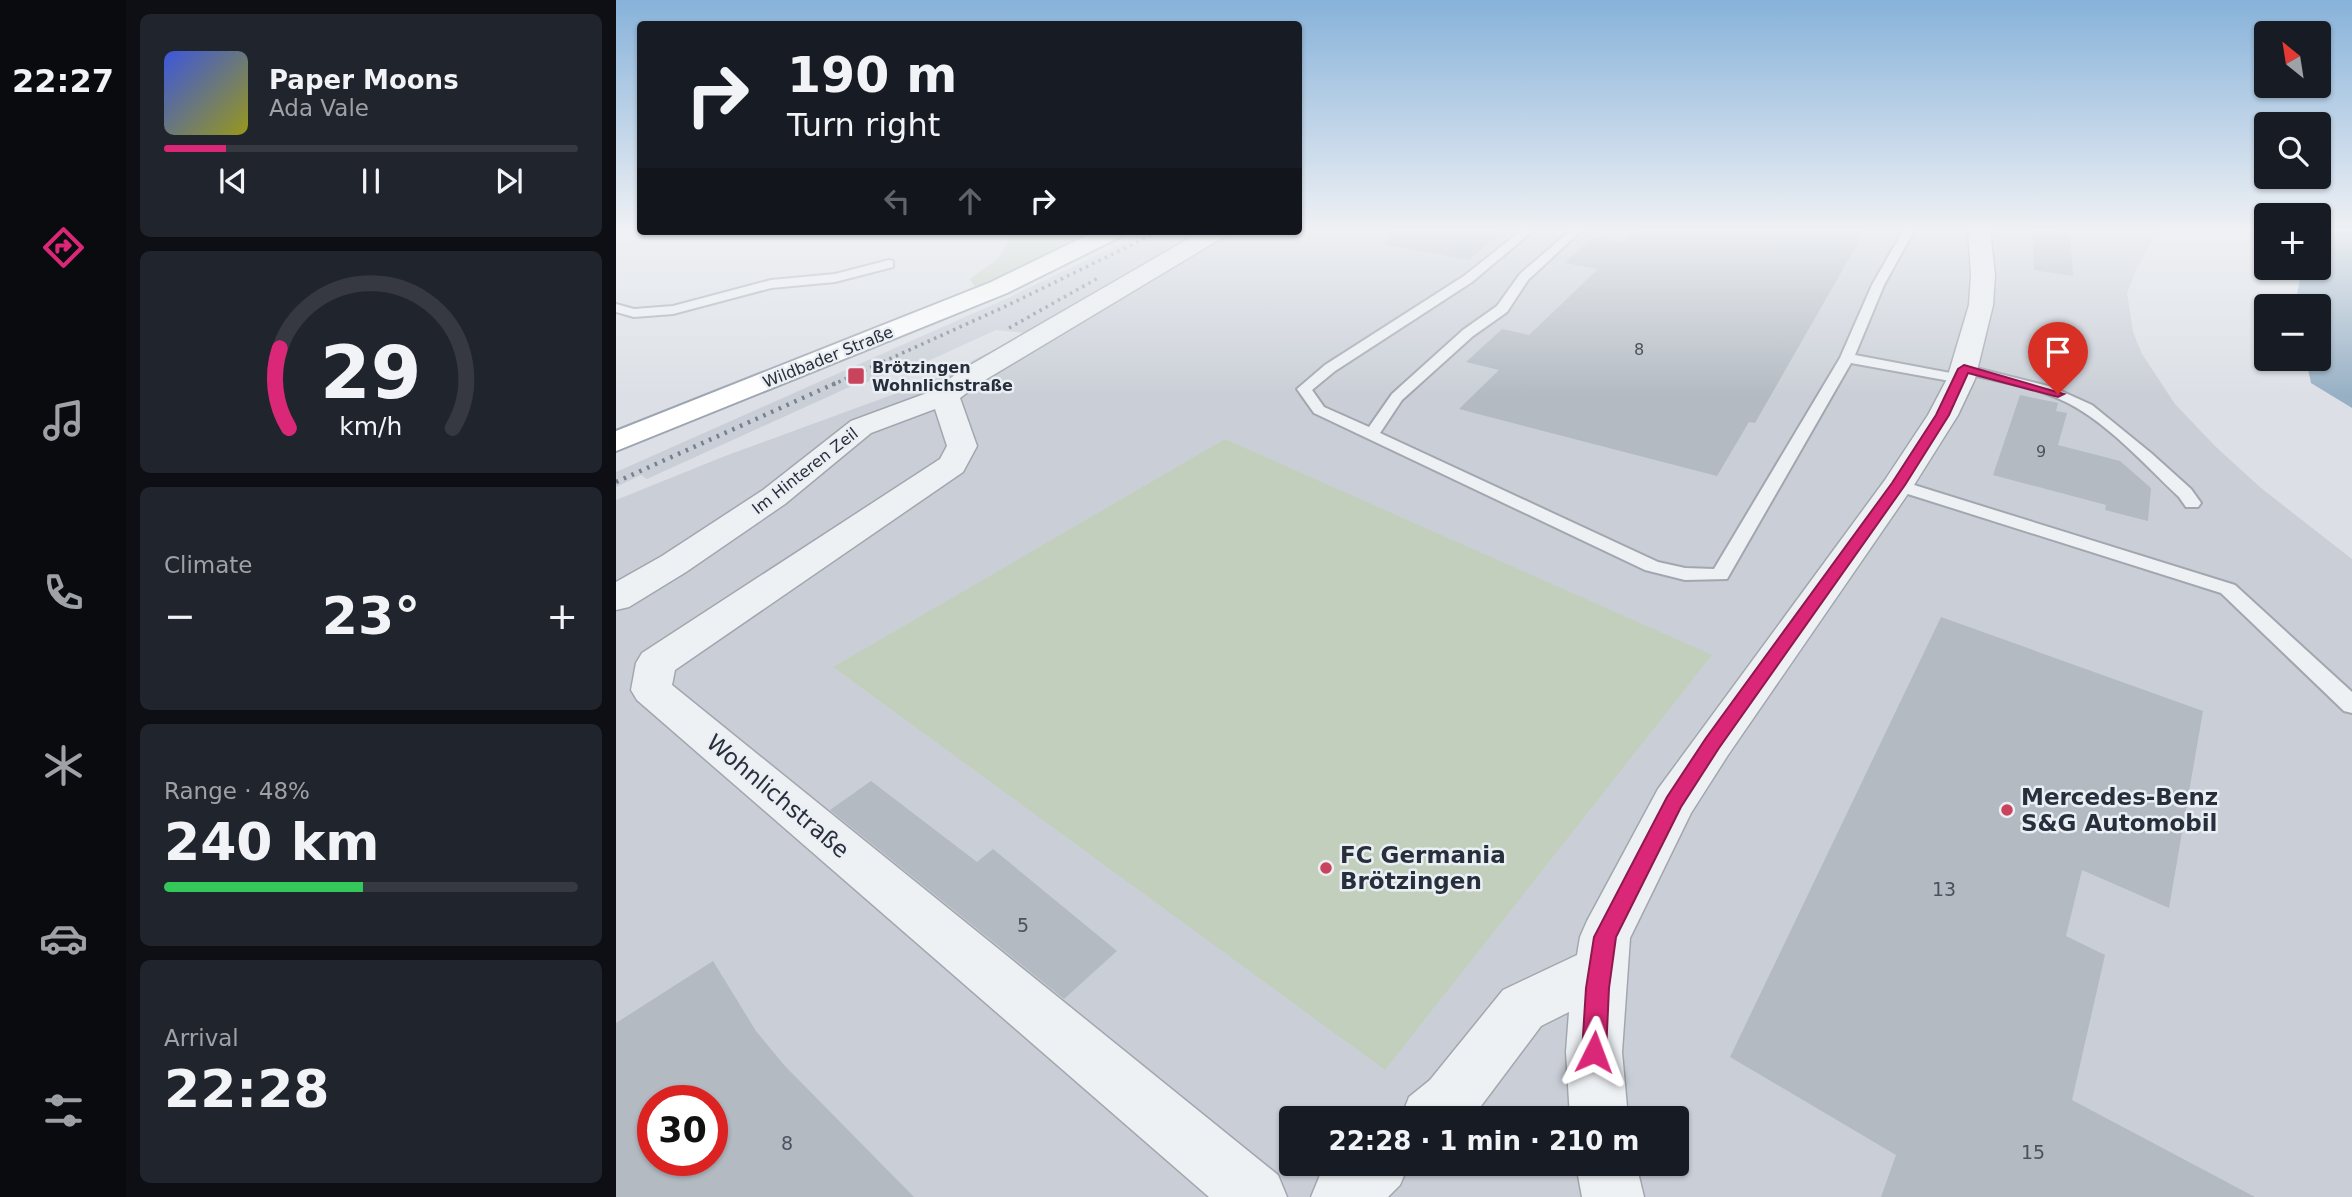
<!DOCTYPE html>
<html lang="en">
<head>
<meta charset="utf-8">
<style>
	:root { --surface:#171b24; --page:#20242c; --text:#f1f3f6; --muted:#9ea1a6; --line:#363941; --accent:#db2777 }
	body { margin:0; font-family:"DejaVu Sans",sans-serif; background:var(--page); color:var(--text); height:100vh; display:flex; flex-direction:column; font-size:26px; white-space:nowrap }
	* { box-sizing:border-box; margin:0 }
	p { font-size:23px; color:var(--muted) }
	.icon { flex:none; width:38px; height:38px; fill:none; stroke:currentColor; stroke-width:2; stroke-linecap:round; stroke-linejoin:round }
	.map { position:relative; flex:1; overflow:hidden }
	.details { display:flex; flex-direction:column; gap:14px; padding:14px; background:#0d0f14; width:490px }
	.details>* { flex:none }
	.top-card { position:absolute; left:21px; top:21px; width:665px; height:214px; border-radius:7px; box-shadow:0 2px 5px #0004; background:#171b24; color:var(--text); overflow:hidden }
	.needle { width:46px; rotate:330deg }
	.buttons { position:absolute; left:1638px; top:21px; display:grid; gap:14px }
	.buttons a { display:grid; place-items:center; width:77px; height:77px; border-radius:7px; background:var(--surface); box-shadow:0 2px 5px #0004; font-size:35px }
	.speed { position:absolute; left:21px; top:1085px; display:flex; gap:14px; font-size:35px; font-weight:700; text-align:center }
	.speed>* { display:grid; place-content:center; width:91px; height:91px; border-radius:50%; background:var(--surface); box-shadow:0 2px 5px #0004; line-height:1 }
	.speed .limit { border:10px solid #d22; background:#fff; color:#111 }
	.pin { position:absolute; display:grid; place-items:center; width:60px; height:60px; color:#fff; margin:-72px -30px; border-radius:50% 50% 50% 0; rotate:-45deg; box-shadow:0 0 7px #0007 }
	.pin .icon { rotate:45deg }
	.me { position:absolute; width:77px; margin:-38px; rotate:3deg; stroke-linejoin:round; filter:drop-shadow(0 0 5px #0008) }
	.turn { display:flex; align-items:center; gap:24px; height:147px; padding:0 35px; font-size:32px }
	.turn .icon { width:91px; height:91px; stroke-width:2.5 }
	.turn b { display:block; font-size:49px; line-height:60px }
	.lanes { display:flex; align-items:center; height:66px; padding:0 35px; background:#0003; justify-content:center; gap:35px; direction:ltr }
	.lanes .off { opacity:.35 }
	.big { font-size:52px; font-weight:700; line-height:1.1 }
	.details .tile { flex:1; display:flex; flex-direction:column; justify-content:center; gap:10px; min-width:0; padding:0 24px; border-radius:10px; background:var(--page) }
	.details .dial { align-items:center; gap:0 }
	.dial svg { height:182px; overflow:visible; fill:none; stroke:var(--line); stroke-width:7; stroke-linecap:round; text-anchor:middle }
	.dial text { fill:var(--text); stroke:none }
	.song { display:flex; align-items:center; gap:21px }
	.cover { width:84px; height:84px; border-radius:10px; background:linear-gradient(135deg,hsl(230 70% 55%),hsl(60 70% 35%)) }
	.played { height:7px; border-radius:4px; background:linear-gradient(90deg,var(--accent) 15%,var(--line) 15%) }
	.keys { display:flex; justify-content:space-around; direction:ltr }
	.heat { display:flex; justify-content:space-between; align-items:center; font-size:38px; direction:ltr }
	.charge { height:10px; border-radius:5px; background:linear-gradient(90deg,#34c759 48%,var(--line) 0) }
	.trip { position:absolute; left:663px; top:1106px; width:410px; height:70px; border-radius:7px; background:var(--surface); box-shadow:0 2px 5px #0004; font-weight:700; line-height:70px; text-align:center }
	main { display:flex; flex:1; min-height:0 }
	.tab-bar { display:flex; flex-direction:column; width:126px; justify-content:space-around; align-items:center; background:#090b0e; color:var(--muted) }
	.tab-bar .icon { width:49px; height:49px }
	.tab-bar .on { color:var(--accent) }
	.tab-bar b { font-size:32px; color:var(--text) }
	.map>svg:first-child { display:block }
	.built { fill:#cacfd7; fill-rule:evenodd }
	.green { fill:#c3cfbd }
	.water { fill:#97b0c5 }
	.building { fill:#b3bac2; fill-rule:evenodd }
	.lines { fill:none; stroke-linecap:round; stroke-linejoin:round }
	.service-casing { stroke:#a2a7af; stroke-width:4 }
	.minor-casing { stroke:#a2a7af; stroke-width:3 }
	.primary-casing { stroke:#9ca5b1; stroke-width:4 }
	.service { fill:#eef1f4; fill-rule:evenodd }
	.minor { fill:#eef1f4; fill-rule:evenodd }
	.primary { fill:#fff; fill-rule:evenodd }
	.rail-far1 { stroke:#76808f; stroke-width:3.5; stroke-dasharray:2.5 4.5; stroke-linecap:butt }
	.rail { stroke:#76808f; stroke-width:4.5; stroke-dasharray:2.5 6; stroke-linecap:butt }
	.route { fill:#db2777; stroke:#8e194d; stroke-width:2 }
	.poi-dot { fill:#c9435d; stroke:#ebeff4; stroke-width:2.5 }
	.labels { text-anchor:middle; dominant-baseline:central; stroke-width:5; stroke-linejoin:round; paint-order:stroke }
	.number-label { font-size:16px; fill:#49525d }
	.far-street-label { font-size:16px; fill:#262f3b; stroke:#ebeff4 }
	.far-poi-label { font-size:16px; font-weight:bold; fill:#262f3b; stroke:#ebeff4; text-anchor:start }
	.near-number-label { font-size:19px; fill:#49525d }
	.near-street-label { font-size:23px; fill:#262f3b; stroke:#ebeff4 }
	.near-poi-label { font-size:23px; font-weight:bold; fill:#262f3b; stroke:#ebeff4; text-anchor:start }
</style>
</head>
<body>
<main>
<nav class="tab-bar">
<b>22:27</b>
<svg class="icon on" aria-label="directions" viewBox="0 0 24 24"><path d="M12 3l9 9-9 9-9-9zM9 14v-3h6M13 9l2 2-2 2"/></svg>
<svg class="icon" aria-label="music" viewBox="0 0 24 24"><path d="M9 18V5l10-2v13"/><circle cx="6" cy="18" r="3"/><circle cx="16" cy="16" r="3"/></svg>
<svg class="icon" aria-label="phone" viewBox="0 0 24 24"><path d="M5 4h4l2 5-3 2q2 4 5 5l2-3 5 2v4C11 20 4 13 5 4z"/></svg>
<svg class="icon" aria-label="climate" viewBox="0 0 24 24"><path d="M12 3v18M4 7l16 10M4 17L20 7"/></svg>
<svg class="icon" aria-label="car" viewBox="0 0 24 24"><path d="M5 17H2v-5l4-1 3-4h7l3 4 3 1v5h-3M9 17h6M6 11h13"/><circle cx="7" cy="17" r="2"/><circle cx="17" cy="17" r="2"/></svg>
<svg class="icon" aria-label="filters" viewBox="0 0 24 24"><path d="M4 7h16M4 17h16"/><circle cx="9" cy="7" r="2"/><circle cx="15" cy="17" r="2"/></svg>
</nav>
<section class="details">
<div class="tile">
<div class="song"><i class="cover"></i><div><b>Paper Moons</b><p>Ada Vale</p></div></div>
<div class="played"></div>
<div class="keys"><svg class="icon" aria-label="previous" viewBox="0 0 24 24"><path d="M18 5L8 12l10 7zM5 5v14"/></svg><svg class="icon" aria-label="pause" viewBox="0 0 24 24"><path d="M8 5v14M16 5v14"/></svg><svg class="icon" aria-label="next" viewBox="0 0 24 24"><path d="M6 5l10 7-10 7zM19 5v14"/></svg></div>
</div>
<div class="tile dial"><svg viewBox="0 0 100 80">
<path d="M14 69A42 42 0 1 1 86 69"/>
<path d="M14 69A42 42 0 0 1 10 34" stroke="#db2777"/>
<text x="50" y="56" font-size="32" font-weight="700">29</text>
<text x="50" y="72" font-size="11">km/h</text>
</svg></div>
<div class="tile"><p>Climate</p>
<div class="heat"><a>−</a><b class="big">23°</b><a>+</a></div>
</div>
<div class="tile"><p>Range · 48%</p><b class="big">240 km</b><div class="charge"></div></div>
<div class="tile"><p>Arrival</p><b class="big">22:28</b></div>
</section>
<div class="map">
<svg width="1736" height="1197" viewBox="0 0 1736 1197">
	<rect width="100%" height="100%" fill="#dce0e6"/>
	<path class="built" d="M 683,229 L 1543,229 L 1521,268 L 1511,293 L 1517,332 L 1526,354 L 1559,404 L 1600,447 L 1645,488 L 1736,559 L 1736,1197 L 0,1197 L 0,500 L 109,456 L 322,378 L 411,333 L 380,330 L 301,366 L 269,371 L 272,373 L 242,386 L 238,385 L 31,479 L 25,475 L 0,487 L 0,472 L 394,297 L 531,231 L 682,231 ZM 37,1101 L 96,1101 L 96,1160 L 37,1160 ZM 676,1118 L 1060,1118 L 1060,1164 L 676,1164 Z"/>
	<g class="green">
		<path d="M 396,231 L 473,231 L 361,290 L 354,279 L 384,257 Z"/>
		<path d="M 609,439 L 1096,655 L 769,1070 L 217,667 Z"/>
	</g>
	<path class="water" d="M 1703,229 L 1736,229 L 1736,408 L 1695,383 L 1690,359 L 1703,359 L 1703,306 L 1679,306 L 1686,268 L 1703,268 Z"/>
	<g class="building">
		<path d="M 773,229 L 889,229 L 853,260 L 771,245 Z"/>
		<path d="M 1022,229 L 1250,229 L 1139,423 L 1133,422 L 1101,476 L 843,409 L 883,370 L 850,362 L 886,329 L 913,335 L 982,269 L 949,263 L 977,237 L 1008,243 Z"/>
		<path d="M 1417,229 L 1454,232 L 1457,276 L 1418,270 Z"/>
		<path d="M 1404,395 L 1442,403 L 1440,411 L 1451,413 L 1442,445 L 1504,461 L 1535,488 L 1532,521 L 1489,510 L 1490,505 L 1377,475 Z"/>
		<path d="M 1325,617 L 1587,711 L 1553,908 L 1466,870 L 1450,936 L 1489,955 L 1456,1100 L 1639,1197 L 1265,1197 L 1280,1155 L 1114,1057 Z"/>
		<path d="M 255,781 L 361,862 L 377,849 L 501,951 L 448,999 L 214,810 Z"/>
		<path d="M 97,961 L 140,1031 L 168,1065 L 298,1197 L 0,1197 L 0,1023 ZM 37,1101 L 96,1101 L 96,1160 L 37,1160 Z"/>
	</g>
	<g class="lines">
		<defs>
			<g id="service">
				<path d="M 907,229 L 919,229 L 856,282 L 719,371 L 696,390 L 708,407 L 753,427 L 776,394 L 847,330 L 881,306 L 904,274 L 956,229 L 967,229 L 912,280 L 891,312 L 857,336 L 786,400 L 764,433 L 1042,562 L 1069,568 L 1098,569 L 1224,358 L 1256,285 L 1288,229 L 1299,229 L 1268,285 L 1239,355 L 1345,375 L 1352,379 L 1345,383 L 1235,363 L 1111,579 L 1069,580 L 1029,570 L 698,413 L 681,389 L 709,365 L 848,276 Z"/>
				<path d="M 273,260 L 277,261 L 277,267 L 219,282 L 155,288 L 57,314 L 18,317 L 0,312 L 0,304 L 18,309 L 57,306 L 155,280 L 219,274 Z"/>
				<path d="M 1348,365 L 1436,387 L 1476,405 L 1535,453 L 1575,489 L 1585,503 L 1582,507 L 1570,507 L 1563,497 C 1528,464 1494,425 1452,403 C 1418,386 1379,381 1343,372 L 1341,369 Z"/>
				<path d="M 1282,480 L 1619,585 L 1736,692 L 1736,713 L 1728,711 L 1605,593 L 1276,489 L 1274,485 L 1276,481 Z"/>
			</g>
			<g id="minor">
				<path d="M 1352,229 L 1374,229 L 1379,275 L 1377,305 L 1359,379 L 1342,415 L 1298,485 L 1112,755 L 1075,813 L 1014,938 L 1006,1052 L 1012,1118 L 954,1118 L 950,1052 L 953,1012 L 925,1026 L 856,1118 L 785,1118 L 793,1097 L 814,1080 L 887,990 L 961,955 L 964,937 L 971,921 L 1042,789 L 1269,480 L 1312,415 L 1331,379 L 1353,305 L 1355,275 Z"/>
				<path d="M 586,231 L 612,231 L 609,236 L 364,383 L 344,398 L 361,446 L 347,472 L 59,670 L 56,685 L 662,1175 L 671,1197 L 593,1197 L 21,700 L 15,690 L 20,663 L 26,653 L 324,459 L 331,446 L 319,409 L 255,433 L 169,504 L 70,572 L 13,607 L 0,610 L 0,582 L 46,556 L 147,490 L 235,421 L 319,390 L 344,371 Z"/>
				<path d="M 717,1164 L 793,1164 L 784,1185 L 772,1197 L 695,1197 L 704,1175 Z"/>
				<path d="M 960,1164 L 1020,1164 L 1028,1197 L 966,1197 Z"/>
			</g>
			<path id="primary" d="M 480,231 L 509,231 L 506,236 L 391,293 L 0,451 L 0,431 L 373,283 Z"/>
		</defs>
		<use href="#service" class="service-casing"/>
		<use href="#minor" class="minor-casing"/>
		<use href="#primary" class="primary-casing"/>
		<use href="#service" class="service"/>
		<use href="#minor" class="minor"/>
		<use href="#primary" class="primary"/>
		<g class="rail-far1">
			<path d="M 393,328 L 482,278"/>
			<path d="M 216,385 L 388,307 L 544,231"/>
		</g>
		<path class="rail" d="M 0,482 L 220,383"/>
	</g>
	<linearGradient id="sky" x2="0" y2="1"><stop stop-color="#87b2da"/><stop offset="0.58" stop-color="#eff1f4"/><stop offset="1" stop-color="#eff1f4" stop-opacity="0"/></linearGradient>
	<rect width="1736" height="396" fill="url(#sky)"/>
	<path class="route" d="M 1348,365 L 1448,394 L 1442,397 L 1352,373 L 1333,415 L 1289,485 L 1103,748 L 1065,807 L 1000,937 L 993,988 L 990,1052 L 987,1060 L 978,1064 L 970,1060 L 966,1052 L 970,988 L 978,937 L 1051,797 L 1090,738 L 1276,483 L 1320,415 L 1342,369 Z"/>
	<g class="poi-dot">
		<rect x="231" y="367" width="18" height="18" rx="3.5"/>
		<circle cx="1391" cy="810" r="7"/>
		<circle cx="710" cy="868" r="7"/>
	</g>
	<g class="labels">
		<g class="number-label">
			<text x="1023" y="349">8</text>
			<text x="1425" y="451">9</text>
		</g>
		<g class="far-street-label">
			<text transform="translate(212 357) rotate(-22)">Wildbader Straße</text>
			<text transform="translate(189 471) rotate(-38)">Im Hinteren Zeil</text>
		</g>
		<g class="far-poi-label">
			<text x="256" y="367">Brötzingen<tspan x="256" dy="18">Wohnlichstraße</tspan></text>
		</g>
		<g class="near-number-label">
			<text x="1328" y="889">13</text>
			<text x="407" y="925">5</text>
			<text x="171" y="1143">8</text>
			<text x="1417" y="1152">15</text>
		</g>
		<g class="near-street-label">
			<text transform="translate(162 796) rotate(40)">Wohnlichstraße</text>
		</g>
		<g class="near-poi-label">
			<text x="1405" y="797">Mercedes-Benz<tspan x="1405" dy="26">S&amp;G Automobil</tspan></text>
			<text x="724" y="855">FC Germania<tspan x="724" dy="26">Brötzingen</tspan></text>
		</g>
	</g>
</svg>
<div class="buttons">
<a><svg class="needle" viewBox="-14 -14 28 28"><path d="M0-13l5 13h-10z" fill="#e53935"/><path d="M0 13l5-13h-10z" fill="#9ea1a6"/></svg></a>
<a><svg class="icon" aria-label="search" viewBox="0 0 24 24"><circle cx="10" cy="10" r="6"/><path d="M15 15l6 6"/></svg></a>
<a>+</a>
<a>−</a>
</div>
<div class="speed"><div class="limit">30</div></div>
<div class="pin" style="left:1442px;top:394px;background:#d93025"><svg class="icon" aria-label="arrive" viewBox="0 0 24 24"><path d="M6 21V4h12l-3 4 3 4H6"/></svg></div>
<svg class="me" style="left:978px;top:1052px" viewBox="-20 -20 40 40"><path d="M0-17L14 15 0 8-14 15z" fill="#db2777" stroke="#fff" stroke-width="4"/></svg>
<div class="trip">22:28 · 1 min · 210 m</div>
<div class="top-card">
<div class="turn"><svg class="icon" aria-label="right" viewBox="0 0 24 24"><path d="M7 20v-9h11M14 6l5 5-5 5"/></svg><div><b>190 m</b>Turn right</div></div>
<div class="lanes"><svg class="icon off" aria-label="left" viewBox="0 0 24 24"><path d="M17 20v-9H6M10 6l-5 5 5 5"/></svg><svg class="icon off" aria-label="ahead" viewBox="0 0 24 24"><path d="M12 20V5M6 11l6-6 6 6"/></svg><svg class="icon" aria-label="right" viewBox="0 0 24 24"><path d="M7 20v-9h11M14 6l5 5-5 5"/></svg></div>
</div>
</div>
</main>
</body>
</html>
